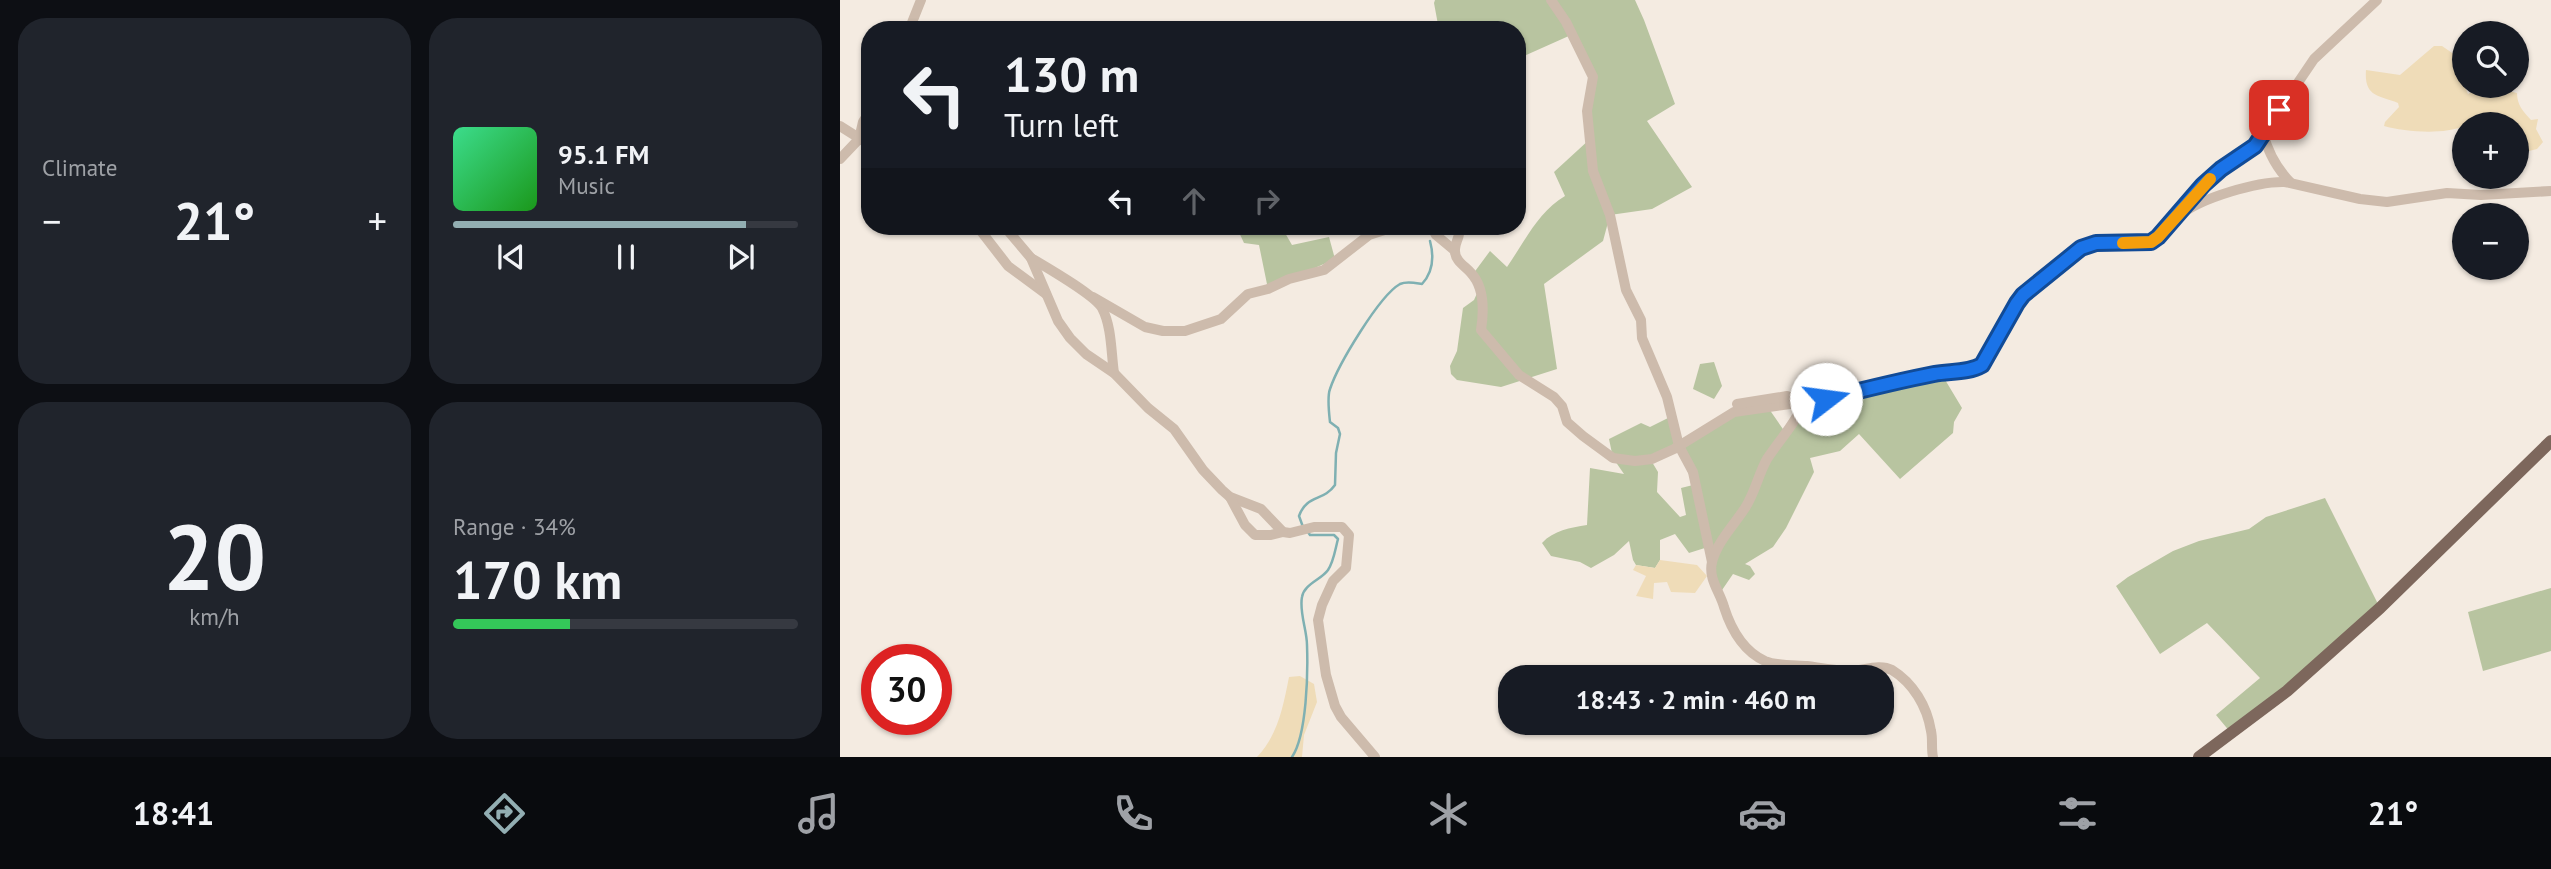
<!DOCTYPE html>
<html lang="en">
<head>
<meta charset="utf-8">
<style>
	:root { --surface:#171b24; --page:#20242c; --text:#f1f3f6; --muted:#9ea1a6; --line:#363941; --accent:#92aeb2 }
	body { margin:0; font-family:"PT Sans",sans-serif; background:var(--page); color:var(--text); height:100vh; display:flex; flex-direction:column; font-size:26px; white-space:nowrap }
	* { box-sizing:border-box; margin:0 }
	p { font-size:23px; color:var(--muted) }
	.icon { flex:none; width:38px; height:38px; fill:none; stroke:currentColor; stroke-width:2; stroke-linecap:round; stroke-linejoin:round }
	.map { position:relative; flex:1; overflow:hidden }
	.panel { display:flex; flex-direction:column; gap:18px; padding:18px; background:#0d0f14; width:840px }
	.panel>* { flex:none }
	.banner { position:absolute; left:21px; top:21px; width:665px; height:214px; border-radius:28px; box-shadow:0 2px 5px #0004; background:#171b24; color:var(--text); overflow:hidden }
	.tools { position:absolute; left:1612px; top:21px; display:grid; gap:14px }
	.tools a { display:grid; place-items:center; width:77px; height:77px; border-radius:50%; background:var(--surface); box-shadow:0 2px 5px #0004; font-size:35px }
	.speed { position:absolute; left:21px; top:644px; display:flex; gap:14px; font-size:35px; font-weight:700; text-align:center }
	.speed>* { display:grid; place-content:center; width:91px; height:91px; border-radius:50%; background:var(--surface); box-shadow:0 2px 5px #0004; line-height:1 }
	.speed .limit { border:10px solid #d22; background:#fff; color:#111 }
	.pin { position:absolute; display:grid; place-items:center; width:60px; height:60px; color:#fff; margin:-30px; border-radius:14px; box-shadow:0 4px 10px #0006 }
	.me { position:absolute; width:77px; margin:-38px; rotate:75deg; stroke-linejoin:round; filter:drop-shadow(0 0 5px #0008) }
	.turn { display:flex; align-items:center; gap:24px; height:147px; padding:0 28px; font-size:32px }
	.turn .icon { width:91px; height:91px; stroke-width:2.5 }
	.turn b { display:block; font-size:49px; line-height:60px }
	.lanes { display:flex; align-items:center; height:66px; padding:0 28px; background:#0003; justify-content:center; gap:35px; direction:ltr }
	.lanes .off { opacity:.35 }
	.big { font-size:52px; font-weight:700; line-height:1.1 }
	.panel .widget { flex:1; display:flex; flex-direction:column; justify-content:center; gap:10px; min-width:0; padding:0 24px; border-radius:28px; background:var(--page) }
	.panel .dial { align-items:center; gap:0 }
	.dial b { font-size:91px; line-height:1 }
	.song { display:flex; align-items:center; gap:21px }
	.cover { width:84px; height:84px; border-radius:10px; background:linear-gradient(135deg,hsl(150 70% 55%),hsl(120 70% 35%)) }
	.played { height:7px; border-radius:4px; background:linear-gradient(90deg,var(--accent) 85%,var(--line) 85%) }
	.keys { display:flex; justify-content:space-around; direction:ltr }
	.heat { display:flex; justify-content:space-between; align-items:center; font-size:38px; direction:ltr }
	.charge { height:10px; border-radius:5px; background:linear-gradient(90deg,#34c759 34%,var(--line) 0) }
	.panel .tiles { flex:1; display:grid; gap:18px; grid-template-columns:repeat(2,1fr) }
	.trip { position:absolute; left:658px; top:665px; width:396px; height:70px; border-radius:28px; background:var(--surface); box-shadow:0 2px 5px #0004; font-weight:700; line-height:70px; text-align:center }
	.tab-bar { display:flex; height:112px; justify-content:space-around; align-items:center; background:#090b0e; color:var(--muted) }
	.tab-bar .icon { width:49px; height:49px }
	.tab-bar .selected { color:var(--accent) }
	.tab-bar b { font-size:32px; color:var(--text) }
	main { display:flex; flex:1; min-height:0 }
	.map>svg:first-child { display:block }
	.green { fill:#b8c4a0; fill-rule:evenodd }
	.sand { fill:#efdcb8 }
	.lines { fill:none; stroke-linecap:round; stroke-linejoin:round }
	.stream { stroke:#7fb0b2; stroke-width:2.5 }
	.minor { stroke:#cdbbac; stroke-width:10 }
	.major { stroke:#7d675c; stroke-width:12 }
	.route-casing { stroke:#114b97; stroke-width:18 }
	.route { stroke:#1a73e8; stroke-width:12 }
	.slow { stroke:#f59e0b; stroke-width:12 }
</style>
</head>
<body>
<main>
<section class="panel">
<div class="tiles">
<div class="widget"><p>Climate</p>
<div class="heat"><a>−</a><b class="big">21°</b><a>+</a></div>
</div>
<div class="widget">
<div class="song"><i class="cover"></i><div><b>95.1 FM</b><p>Music</p></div></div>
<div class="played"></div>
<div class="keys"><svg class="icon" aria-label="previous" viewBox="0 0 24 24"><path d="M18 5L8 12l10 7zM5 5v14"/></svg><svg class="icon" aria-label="pause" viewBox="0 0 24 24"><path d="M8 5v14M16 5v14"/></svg><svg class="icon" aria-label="next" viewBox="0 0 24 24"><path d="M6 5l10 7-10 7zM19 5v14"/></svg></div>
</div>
<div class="widget dial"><b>20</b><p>km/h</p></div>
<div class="widget"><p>Range · 34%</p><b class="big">170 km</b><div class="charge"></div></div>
</div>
</section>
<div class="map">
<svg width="1711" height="757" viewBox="0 0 1711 757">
	<rect width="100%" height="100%" fill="#f4ebe1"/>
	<g class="green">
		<path d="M 595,0 L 795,0 L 804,20 L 835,104 L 807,121 L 852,187 L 812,209 L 770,215 L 763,241 L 704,284 L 717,369 L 661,387 L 617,380 L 611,374 L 610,366 L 617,351 L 623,308 L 634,300 L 639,289 L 633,274 L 650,251 L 667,267 C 685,241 698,212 725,196 L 714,172 L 750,139 L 753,83 L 731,35 L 677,59 L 677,30 L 599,30 L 594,3 Z"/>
		<path d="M 396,226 L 441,226 L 452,245 L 489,237 L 495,259 L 428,289 L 419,245 L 404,243 Z"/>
		<path d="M 874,362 L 882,386 L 874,399 L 853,389 L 860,364 Z"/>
		<path d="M 1101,373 L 1122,408 L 1114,422 L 1113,433 L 1060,479 L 1019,434 L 1000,451 L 970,458 L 974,472 L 946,528 L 933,547 L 905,564 L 910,566 L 915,574 L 909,580 L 893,574 L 880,593 L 867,576 L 871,573 L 868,547 L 849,553 L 835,534 L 820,540 L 820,560 L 815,568 L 796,565 L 793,560 L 789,541 L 774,555 L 751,568 L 740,562 L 711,556 L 702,543 C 714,530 730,528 747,525 L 750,468 L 784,474 L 773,458 L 769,439 L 801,423 L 810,427 L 832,416 L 841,442 L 883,418 L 927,406 L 945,432 L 964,402 ZM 839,449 L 853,485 L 841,488 L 846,515 L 840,517 L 817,492 L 818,472 L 812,462 Z"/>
		<path d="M 1485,498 L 1540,608 L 1391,733 L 1376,715 L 1420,678 L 1367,623 L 1320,654 L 1276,586 L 1288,577 L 1333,551 L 1359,541 L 1409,529 L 1426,517 Z"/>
		<path d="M 1711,588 L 1711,651 L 1643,671 L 1628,612 Z"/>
	</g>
	<g class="sand">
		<path d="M 1594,46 L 1602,46 L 1624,61 L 1621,77 L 1628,94 L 1643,86 L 1650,96 L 1657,94 L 1660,89 L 1677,93 C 1677,105 1683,111 1691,120 L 1698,119 L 1696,129 L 1703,142 L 1697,149 L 1685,152 L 1677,146 L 1676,124 L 1659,124 L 1650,116 L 1624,124 L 1624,126 C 1604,135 1565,132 1544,126 L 1545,122 L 1559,107 L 1558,103 C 1538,95 1524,97 1526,70 L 1560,75 Z"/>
		<path d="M 820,560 L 857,565 L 867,576 L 855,593 L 831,592 L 827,582 L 814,583 L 813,599 L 796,596 L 806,576 L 793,570 L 796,565 L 815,568 Z"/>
		<path d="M 460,676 L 474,684 L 477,702 L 464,735 L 462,757 L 417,757 C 438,735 443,707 449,677 Z"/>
	</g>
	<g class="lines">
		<g class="stream">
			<path d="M 463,527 L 459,516 C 467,494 483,502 495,485 L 496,453 L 500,434 L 498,428 L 490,422 C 489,413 487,397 490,389 C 498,365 539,296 560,284 C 567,281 575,283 582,284 C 594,271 594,256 590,241"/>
			<path d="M 452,757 C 467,735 468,672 467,645 C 467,630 459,612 462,597 C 464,584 481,580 488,570 C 494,561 495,550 498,539 L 494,535 L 470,535 L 468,532"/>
		</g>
		<g class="minor">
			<path d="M 711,0 L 726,22 L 753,77 L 747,111 L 753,171 L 770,215 L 786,290 L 801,320 L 802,338 L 827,397 L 839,446 L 853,472 L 872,562"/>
			<path d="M 69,30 L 81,0"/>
			<path d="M 0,126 L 30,145"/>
			<path d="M 1423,133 C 1428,152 1437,169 1451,183"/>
			<path d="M 0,159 L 19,139 L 23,122 L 30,111"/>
			<path d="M 1344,209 L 1363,185 L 1381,169 L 1415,146 L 1474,59 L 1537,0"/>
			<path d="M 137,226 L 168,266 L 206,294"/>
			<path d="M 164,226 L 191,258 L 218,321 L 230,338 L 246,354 L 274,373 L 308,408 L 334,429 L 363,470 L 382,490 L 390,497 L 421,509 L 443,532 L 450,533 L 474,527 L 502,527 L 509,535 L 506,568 L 493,581 L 482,605 L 478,620 L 486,675 L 495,706 L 501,717 L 535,757"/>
			<path d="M 591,226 L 596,235 L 614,250"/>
			<path d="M 617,226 C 623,236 614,241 615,251 C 615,261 625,266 631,273 C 645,288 644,311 641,330 L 679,375 L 714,397 L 722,406 L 727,422 L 743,436 L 773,458 L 795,461 L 812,459 L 834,449 L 894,412 L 986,399 L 1035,386 L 1101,373 L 1135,369 L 1142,365 L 1177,303 L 1183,294 L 1241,248 L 1256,243 L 1311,242 C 1323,235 1329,223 1340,215 C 1361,198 1418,181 1445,182 L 1520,199 L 1547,202 L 1607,193 L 1641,195 L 1711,191"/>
			<path d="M 191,258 C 206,267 255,295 262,308 C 272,327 271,353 274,373"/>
			<path d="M 253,297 L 305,327 L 323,331 L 345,331 L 381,319 L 408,294 L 428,289 L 449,279 L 484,270 L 529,235 L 554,227 L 583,226"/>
			<path d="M 897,404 L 947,396 L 964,402 C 956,423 940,439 927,459 C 918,475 915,493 905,508 C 894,525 877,542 872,562 C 868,579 880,592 884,607 C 891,629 903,651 925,661 C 937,666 955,665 967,666 C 981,668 996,671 1010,671 C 1023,671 1039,663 1052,670 C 1073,683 1087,706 1091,731 C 1093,739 1091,748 1093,757"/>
			<path d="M 390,497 L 405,525 L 415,535 L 431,535 L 443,532"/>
		</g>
		<path class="major" d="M 1359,757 L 1447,691 L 1540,608 L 1711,441"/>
	</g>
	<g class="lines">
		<defs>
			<path id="route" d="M 986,399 C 1022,390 1058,381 1094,374 C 1110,371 1128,373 1142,365 L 1177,303 L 1183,295 L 1241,248 L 1256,243 L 1311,242 L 1318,237 L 1363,185 L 1381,169 L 1415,146 L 1439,110"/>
		</defs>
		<use href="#route" class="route-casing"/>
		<use href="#route" class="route"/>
		<path class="slow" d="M 1283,243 L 1311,242 L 1318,237 L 1370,179"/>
	</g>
</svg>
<div class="tools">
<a><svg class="icon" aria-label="search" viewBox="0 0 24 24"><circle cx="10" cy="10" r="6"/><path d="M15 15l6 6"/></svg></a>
<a>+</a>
<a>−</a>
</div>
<div class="speed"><div class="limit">30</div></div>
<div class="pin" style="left:1439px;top:110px;background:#d93025"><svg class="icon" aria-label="arrive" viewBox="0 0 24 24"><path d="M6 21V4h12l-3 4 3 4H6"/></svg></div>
<svg class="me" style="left:986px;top:399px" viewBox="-20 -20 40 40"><circle r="19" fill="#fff"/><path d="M0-13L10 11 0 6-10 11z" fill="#1a73e8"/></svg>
<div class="trip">18:43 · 2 min · 460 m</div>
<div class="banner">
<div class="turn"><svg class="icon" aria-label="left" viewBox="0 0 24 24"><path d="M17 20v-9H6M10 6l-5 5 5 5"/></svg><div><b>130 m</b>Turn left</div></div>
<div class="lanes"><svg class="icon" aria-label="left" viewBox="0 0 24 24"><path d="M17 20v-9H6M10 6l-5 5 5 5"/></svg><svg class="icon off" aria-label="ahead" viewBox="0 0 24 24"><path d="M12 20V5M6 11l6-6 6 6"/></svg><svg class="icon off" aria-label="right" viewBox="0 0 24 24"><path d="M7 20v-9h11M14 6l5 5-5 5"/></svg></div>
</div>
</div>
</main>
<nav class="tab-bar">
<b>18:41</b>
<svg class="icon selected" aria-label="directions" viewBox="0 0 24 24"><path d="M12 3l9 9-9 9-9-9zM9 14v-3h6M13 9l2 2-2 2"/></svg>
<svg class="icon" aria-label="music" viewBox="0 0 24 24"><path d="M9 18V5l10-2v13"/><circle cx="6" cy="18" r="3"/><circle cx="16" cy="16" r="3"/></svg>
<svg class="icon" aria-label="phone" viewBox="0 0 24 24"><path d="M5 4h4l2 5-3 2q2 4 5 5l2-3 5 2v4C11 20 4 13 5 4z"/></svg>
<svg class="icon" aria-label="climate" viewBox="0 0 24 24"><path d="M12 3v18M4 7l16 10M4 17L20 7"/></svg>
<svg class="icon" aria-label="car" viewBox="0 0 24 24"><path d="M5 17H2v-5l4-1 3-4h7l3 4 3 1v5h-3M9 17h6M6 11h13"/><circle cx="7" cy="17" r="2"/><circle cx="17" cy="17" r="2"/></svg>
<svg class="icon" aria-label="filters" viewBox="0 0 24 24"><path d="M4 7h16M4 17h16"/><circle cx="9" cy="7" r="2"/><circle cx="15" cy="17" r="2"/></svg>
<b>21°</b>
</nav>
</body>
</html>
